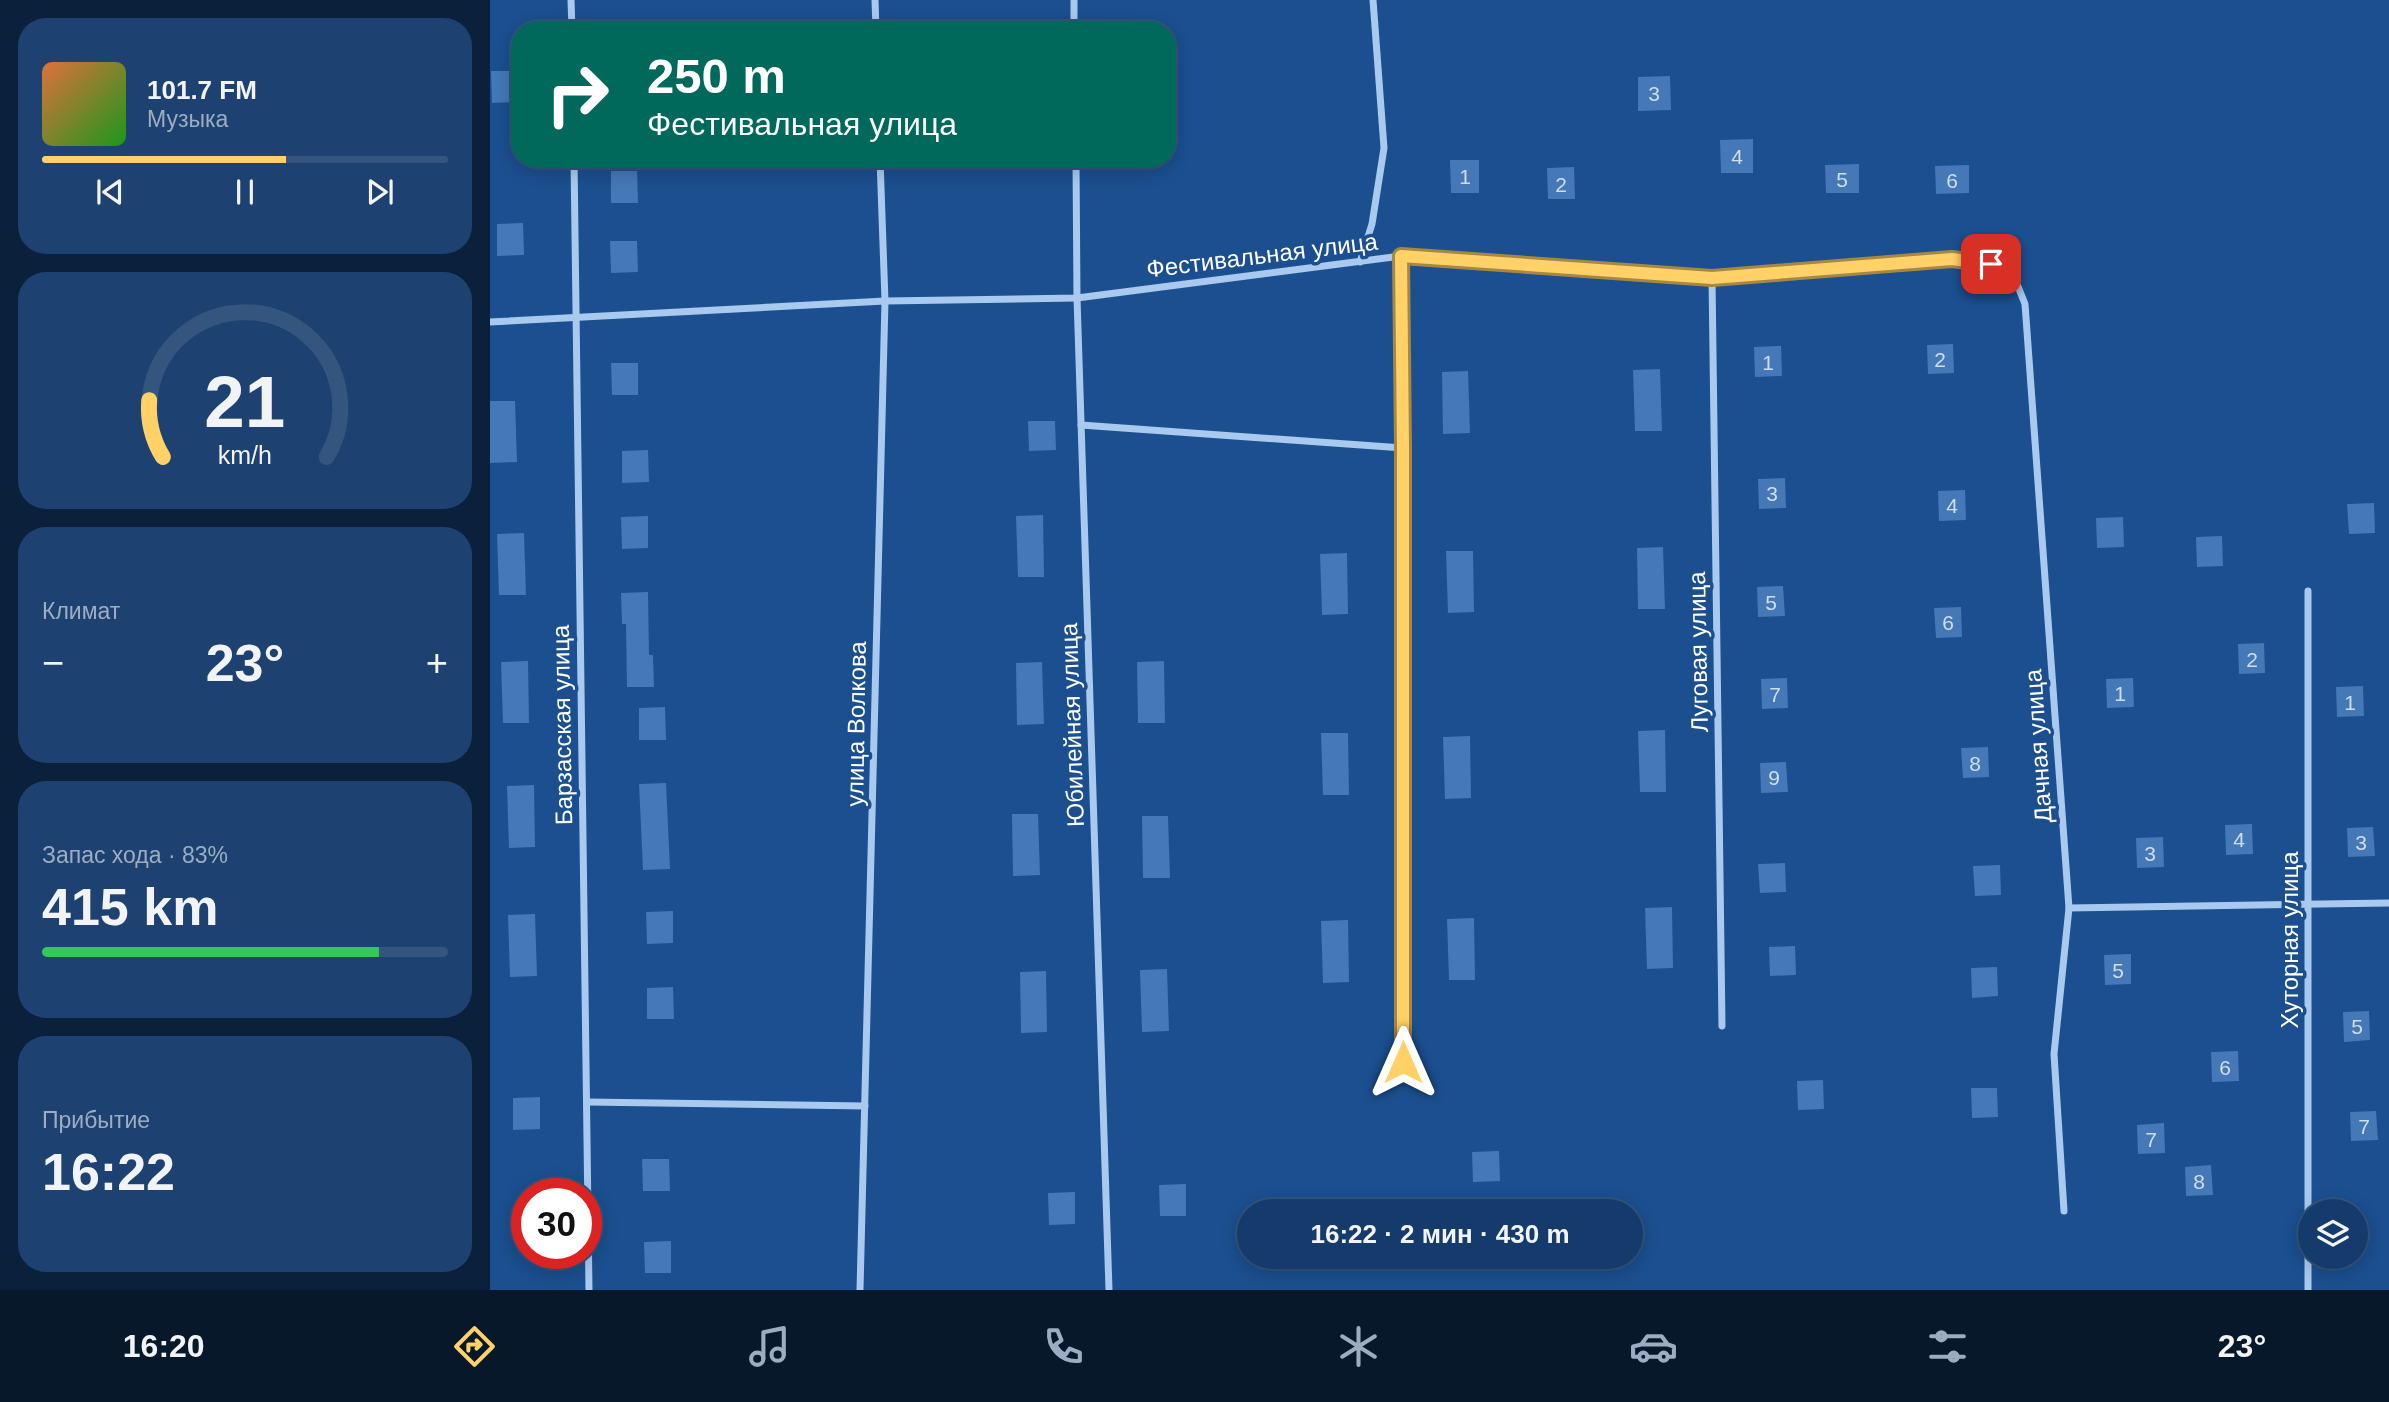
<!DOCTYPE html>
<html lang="ru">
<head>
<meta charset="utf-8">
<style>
	:root { --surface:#143b6b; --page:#1d4271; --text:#f1f3f6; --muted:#9dadc1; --line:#33557e; --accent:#ffd166 }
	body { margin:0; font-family:Helvetica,sans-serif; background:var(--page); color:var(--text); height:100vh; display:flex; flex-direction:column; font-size:26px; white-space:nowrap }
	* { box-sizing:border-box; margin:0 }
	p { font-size:23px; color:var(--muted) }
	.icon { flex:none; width:38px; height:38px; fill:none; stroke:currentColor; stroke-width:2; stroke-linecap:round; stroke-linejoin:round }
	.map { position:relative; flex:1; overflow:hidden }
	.drawer { display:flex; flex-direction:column; gap:18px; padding:18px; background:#0b203b; width:490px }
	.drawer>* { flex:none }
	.banner { position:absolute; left:21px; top:21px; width:665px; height:147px; border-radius:28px; box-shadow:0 4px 18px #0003,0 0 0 2px var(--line); background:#00695c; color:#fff; overflow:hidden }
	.buttons { position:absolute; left:1808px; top:1199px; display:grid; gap:14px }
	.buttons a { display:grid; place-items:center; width:70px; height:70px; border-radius:50%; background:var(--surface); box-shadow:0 4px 18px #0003,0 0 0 2px var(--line); font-size:35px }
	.speed { position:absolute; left:21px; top:1178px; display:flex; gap:14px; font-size:35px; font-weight:700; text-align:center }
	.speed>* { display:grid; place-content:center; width:91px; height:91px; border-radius:50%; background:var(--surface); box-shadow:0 4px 18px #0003,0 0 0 2px var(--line); line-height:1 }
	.speed .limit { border:10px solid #d22; background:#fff; color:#111 }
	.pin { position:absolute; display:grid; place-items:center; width:60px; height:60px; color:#fff; margin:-30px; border-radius:14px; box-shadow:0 4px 10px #0006 }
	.me { position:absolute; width:77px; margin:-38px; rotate:0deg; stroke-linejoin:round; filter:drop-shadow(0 0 5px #0008) }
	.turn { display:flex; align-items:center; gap:24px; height:147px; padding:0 21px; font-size:32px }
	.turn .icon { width:91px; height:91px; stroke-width:2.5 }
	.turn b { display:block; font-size:49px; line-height:60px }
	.big { font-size:52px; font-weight:700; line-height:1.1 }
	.drawer .tile { flex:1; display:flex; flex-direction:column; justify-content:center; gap:10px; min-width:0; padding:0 24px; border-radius:28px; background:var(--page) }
	.drawer .dial { align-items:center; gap:0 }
	.dial svg { height:182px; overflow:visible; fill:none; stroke:var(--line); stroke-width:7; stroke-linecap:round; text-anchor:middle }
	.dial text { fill:var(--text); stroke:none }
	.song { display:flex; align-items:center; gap:21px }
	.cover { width:84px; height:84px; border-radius:10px; background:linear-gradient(135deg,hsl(20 70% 55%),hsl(120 70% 35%)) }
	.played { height:7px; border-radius:4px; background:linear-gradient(90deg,var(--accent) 60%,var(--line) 60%) }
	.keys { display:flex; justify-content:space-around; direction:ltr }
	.heat { display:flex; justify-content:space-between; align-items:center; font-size:38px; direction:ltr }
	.charge { height:10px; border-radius:5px; background:linear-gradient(90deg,#34c759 83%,var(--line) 0) }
	.trip { position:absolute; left:747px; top:1199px; width:406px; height:70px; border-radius:35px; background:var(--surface); box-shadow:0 4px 18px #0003,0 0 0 2px var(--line); font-weight:700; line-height:70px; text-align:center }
	.dock { display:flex; height:112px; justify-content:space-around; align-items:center; background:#08182b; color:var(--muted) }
	.dock .icon { width:49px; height:49px }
	.dock .on { color:var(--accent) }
	.dock b { font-size:32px; color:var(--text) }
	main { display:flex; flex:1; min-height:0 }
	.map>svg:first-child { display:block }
	.building { fill:#4478b7 }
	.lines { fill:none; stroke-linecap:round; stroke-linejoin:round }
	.street { stroke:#a9c9ee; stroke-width:7 }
	.route-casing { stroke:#a68842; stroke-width:18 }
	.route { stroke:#ffd166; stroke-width:12 }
	.labels { text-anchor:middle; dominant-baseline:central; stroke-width:7; stroke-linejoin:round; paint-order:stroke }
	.number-label { font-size:21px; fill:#d0dded }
	.street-label { font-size:24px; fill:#fff; stroke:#1b4f8f }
</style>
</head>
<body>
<main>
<section class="drawer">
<div class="tile">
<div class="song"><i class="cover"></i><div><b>101.7 FM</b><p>Музыка</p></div></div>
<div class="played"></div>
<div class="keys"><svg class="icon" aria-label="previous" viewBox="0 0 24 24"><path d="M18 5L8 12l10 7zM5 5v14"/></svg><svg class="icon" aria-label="pause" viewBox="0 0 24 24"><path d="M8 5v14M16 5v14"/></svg><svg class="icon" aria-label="next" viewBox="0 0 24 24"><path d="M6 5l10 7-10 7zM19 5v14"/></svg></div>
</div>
<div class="tile dial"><svg viewBox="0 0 100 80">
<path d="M14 69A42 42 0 1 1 86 69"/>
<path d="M14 69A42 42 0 0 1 8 44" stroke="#ffd166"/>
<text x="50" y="56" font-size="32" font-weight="700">21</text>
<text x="50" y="72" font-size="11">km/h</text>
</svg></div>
<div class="tile"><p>Климат</p>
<div class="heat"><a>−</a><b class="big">23°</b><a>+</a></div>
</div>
<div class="tile"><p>Запас хода · 83%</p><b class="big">415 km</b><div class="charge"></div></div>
<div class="tile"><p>Прибытие</p><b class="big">16:22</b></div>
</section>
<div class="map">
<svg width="1899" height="1290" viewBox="0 0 1899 1290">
	<rect width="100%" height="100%" fill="#1b4f8f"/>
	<g class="building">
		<path d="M 1,71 L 28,71 L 29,102 L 2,103 Z"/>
		<path d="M 1180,76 L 1181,110 L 1148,111 L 1148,77 Z"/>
		<path d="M 1263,139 L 1263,173 L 1231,173 L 1230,140 Z"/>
		<path d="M 960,160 L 989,160 L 989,193 L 961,193 Z"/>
		<path d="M 1369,164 L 1369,193 L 1336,193 L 1335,165 Z"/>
		<path d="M 1479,165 L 1479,193 L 1446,194 L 1445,166 Z"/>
		<path d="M 1084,167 L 1085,199 L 1058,199 L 1057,168 Z"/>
		<path d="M 121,171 L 147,171 L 148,203 L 121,203 Z"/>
		<path d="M 33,223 L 34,255 L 7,256 L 7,224 Z"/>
		<path d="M 120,241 L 147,241 L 148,272 L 121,273 Z"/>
		<path d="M 1463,344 L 1464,373 L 1438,374 L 1437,345 Z"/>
		<path d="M 1291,346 L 1292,376 L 1265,377 L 1264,347 Z"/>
		<path d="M 121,363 L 148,363 L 148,395 L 122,395 Z"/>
		<path d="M 1170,369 L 1172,431 L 1145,431 L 1143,370 Z"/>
		<path d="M 978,371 L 980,433 L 953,434 L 952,372 Z"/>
		<path d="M 0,401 L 25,401 L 27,462 L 0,463 Z"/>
		<path d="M 538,421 L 565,421 L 566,450 L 539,451 Z"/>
		<path d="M 158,450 L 159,482 L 132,483 L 132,451 Z"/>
		<path d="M 1295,478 L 1296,508 L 1269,509 L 1268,479 Z"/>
		<path d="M 1475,490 L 1476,520 L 1449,521 L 1448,491 Z"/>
		<path d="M 1884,503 L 1885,533 L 1859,534 L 1857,504 Z"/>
		<path d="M 553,515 L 554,577 L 528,577 L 526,516 Z"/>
		<path d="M 158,516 L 158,548 L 132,549 L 131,517 Z"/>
		<path d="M 1633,517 L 1634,547 L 1607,548 L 1606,518 Z"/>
		<path d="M 34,533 L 36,595 L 9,595 L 7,534 Z"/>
		<path d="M 1732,536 L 1733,566 L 1707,567 L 1706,537 Z"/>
		<path d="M 1173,547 L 1175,609 L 1148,609 L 1147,548 Z"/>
		<path d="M 956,551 L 983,551 L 984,612 L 958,613 Z"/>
		<path d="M 857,553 L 858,614 L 832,615 L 830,554 Z"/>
		<path d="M 1293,586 L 1295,616 L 1268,617 L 1267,587 Z"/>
		<path d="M 158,592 L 159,655 L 163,655 L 164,687 L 137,687 L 136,624 L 132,624 L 131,593 Z"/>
		<path d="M 1471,607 L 1472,637 L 1446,638 L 1444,608 Z"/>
		<path d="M 1774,643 L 1775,673 L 1749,674 L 1748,644 Z"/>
		<path d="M 38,661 L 39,723 L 13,723 L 11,662 Z"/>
		<path d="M 674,661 L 675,723 L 648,723 L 647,662 Z"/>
		<path d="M 552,662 L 554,724 L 527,725 L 526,663 Z"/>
		<path d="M 1297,678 L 1298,708 L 1272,709 L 1271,679 Z"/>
		<path d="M 1643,678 L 1644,707 L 1617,708 L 1616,679 Z"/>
		<path d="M 1873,686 L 1874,716 L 1847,717 L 1846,687 Z"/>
		<path d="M 175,707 L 176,740 L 149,740 L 149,708 Z"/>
		<path d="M 1175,730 L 1176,792 L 1150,792 L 1148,731 Z"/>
		<path d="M 831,733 L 858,733 L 859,795 L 833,795 Z"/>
		<path d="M 980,736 L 981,798 L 955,799 L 953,737 Z"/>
		<path d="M 1498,747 L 1499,777 L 1473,778 L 1471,748 Z"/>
		<path d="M 1296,762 L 1298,792 L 1271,793 L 1270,763 Z"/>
		<path d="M 176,783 L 180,869 L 153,870 L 149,784 Z"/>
		<path d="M 44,785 L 45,847 L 19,848 L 17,786 Z"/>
		<path d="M 522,814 L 548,814 L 550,875 L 523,876 Z"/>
		<path d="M 652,816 L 678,816 L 680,878 L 653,878 Z"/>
		<path d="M 1762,824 L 1763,854 L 1736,855 L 1735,825 Z"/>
		<path d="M 1883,827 L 1885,856 L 1858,857 L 1857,828 Z"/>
		<path d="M 1673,837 L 1674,867 L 1647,868 L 1646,838 Z"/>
		<path d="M 1295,863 L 1296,892 L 1270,893 L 1268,864 Z"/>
		<path d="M 1510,865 L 1511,895 L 1485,896 L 1483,866 Z"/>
		<path d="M 1182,907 L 1183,968 L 1157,969 L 1155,908 Z"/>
		<path d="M 183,911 L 183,943 L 157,944 L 156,912 Z"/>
		<path d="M 45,914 L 47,976 L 20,977 L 18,915 Z"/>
		<path d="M 984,918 L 985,980 L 959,980 L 957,919 Z"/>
		<path d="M 858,920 L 859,982 L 833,983 L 831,921 Z"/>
		<path d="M 1305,946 L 1306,975 L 1280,976 L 1279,947 Z"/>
		<path d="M 1641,954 L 1641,984 L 1615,985 L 1614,955 Z"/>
		<path d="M 1507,967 L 1508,996 L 1482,998 L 1481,968 Z"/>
		<path d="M 677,969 L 679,1031 L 652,1032 L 650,970 Z"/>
		<path d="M 556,971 L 557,1032 L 531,1033 L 530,972 Z"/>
		<path d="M 183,987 L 184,1019 L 157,1019 L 157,988 Z"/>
		<path d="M 1879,1011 L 1880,1040 L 1854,1042 L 1853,1012 Z"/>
		<path d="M 1748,1051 L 1749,1081 L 1722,1082 L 1721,1052 Z"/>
		<path d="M 1333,1080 L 1334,1109 L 1308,1110 L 1307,1081 Z"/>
		<path d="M 1481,1088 L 1507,1088 L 1508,1117 L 1482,1118 Z"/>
		<path d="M 50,1097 L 50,1129 L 23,1130 L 23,1098 Z"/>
		<path d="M 1886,1111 L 1888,1140 L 1861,1141 L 1860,1112 Z"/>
		<path d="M 1674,1123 L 1675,1153 L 1648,1154 L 1647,1125 Z"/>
		<path d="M 1009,1151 L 1010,1181 L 983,1182 L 982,1152 Z"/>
		<path d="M 152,1159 L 179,1159 L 180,1191 L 153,1191 Z"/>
		<path d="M 1721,1165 L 1723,1195 L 1696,1196 L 1695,1167 Z"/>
		<path d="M 696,1184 L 696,1216 L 670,1216 L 669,1185 Z"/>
		<path d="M 585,1192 L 585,1224 L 559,1225 L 558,1193 Z"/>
		<path d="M 181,1241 L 181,1273 L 155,1273 L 154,1242 Z"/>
	</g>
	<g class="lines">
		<g class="street">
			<path d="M 81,0 L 82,30"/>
			<path d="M 385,0 L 386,30"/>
			<path d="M 584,0 L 584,30"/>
			<path d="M 84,159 L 99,1290"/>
			<path d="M 586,159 L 587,298 L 619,1290"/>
			<path d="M 911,256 L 913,448 L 913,1062"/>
			<path d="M 870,262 L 882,224 L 894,148 L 883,0"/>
			<path d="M 1222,278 L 1232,1026"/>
			<path d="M 0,322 L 395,301 L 587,298 L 911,256 L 1222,278 L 1462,259 L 1501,264 L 1525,279 L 1535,304 L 1579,908 L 1564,1054 L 1574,1211"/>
			<path d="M 591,425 L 913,448"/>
			<path d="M 1579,908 L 1899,903"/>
			<path d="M 97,1102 L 375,1106"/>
			<path d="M 370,1290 L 395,301 L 390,159"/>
			<path d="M 1818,1290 L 1818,591"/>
		</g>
	</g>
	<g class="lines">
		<defs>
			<path id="route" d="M 913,1062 L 913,448 L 911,256 L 1222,278 L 1462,259 L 1501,264"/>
		</defs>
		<use href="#route" class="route-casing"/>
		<use href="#route" class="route"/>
	</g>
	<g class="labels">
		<g class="number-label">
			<text x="1164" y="93">3</text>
			<text x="1247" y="156">4</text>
			<text x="975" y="176">1</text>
			<text x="1352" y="179">5</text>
			<text x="1462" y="180">6</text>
			<text x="1071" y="184">2</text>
			<text x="1450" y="359">2</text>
			<text x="1278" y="362">1</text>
			<text x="1282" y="493">3</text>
			<text x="1462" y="505">4</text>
			<text x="1281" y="602">5</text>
			<text x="1458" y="622">6</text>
			<text x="1762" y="659">2</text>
			<text x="1630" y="693">1</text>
			<text x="1285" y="694">7</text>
			<text x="1860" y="702">1</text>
			<text x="1485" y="763">8</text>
			<text x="1284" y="777">9</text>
			<text x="1749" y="839">4</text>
			<text x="1871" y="842">3</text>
			<text x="1660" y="853">3</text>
			<text x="1628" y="970">5</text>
			<text x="1867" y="1026">5</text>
			<text x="1735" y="1067">6</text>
			<text x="1874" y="1126">7</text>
			<text x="1661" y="1139">7</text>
			<text x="1709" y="1181">8</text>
		</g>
		<g class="street-label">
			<text transform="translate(772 255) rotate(-7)">Фестивальная улица</text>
			<text transform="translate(1208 652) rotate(-91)">Луговая улица</text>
			<text transform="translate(366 724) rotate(-89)">улица Волкова</text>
			<text transform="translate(72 725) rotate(-91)">Барзасская улица</text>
			<text transform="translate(582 725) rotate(-92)">Юбилейная улица</text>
			<text transform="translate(1548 746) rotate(-94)">Дачная улица</text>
			<text transform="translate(1799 940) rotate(-90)">Хуторная улица</text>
		</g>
	</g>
</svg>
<div class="buttons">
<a><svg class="icon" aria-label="layers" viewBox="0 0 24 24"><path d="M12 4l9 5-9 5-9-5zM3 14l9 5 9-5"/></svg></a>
</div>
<div class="speed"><div class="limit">30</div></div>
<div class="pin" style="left:1501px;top:264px;background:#d93025"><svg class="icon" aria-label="arrive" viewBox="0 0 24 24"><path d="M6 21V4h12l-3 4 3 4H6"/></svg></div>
<svg class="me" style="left:913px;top:1062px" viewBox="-20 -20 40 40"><path d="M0-17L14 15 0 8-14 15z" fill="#ffd166" stroke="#fff" stroke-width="4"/></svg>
<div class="trip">16:22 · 2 мин · 430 m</div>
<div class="banner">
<div class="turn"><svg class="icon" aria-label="right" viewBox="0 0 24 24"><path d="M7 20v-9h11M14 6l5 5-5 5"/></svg><div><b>250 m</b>Фестивальная улица</div></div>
</div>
</div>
</main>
<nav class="dock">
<b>16:20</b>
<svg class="icon on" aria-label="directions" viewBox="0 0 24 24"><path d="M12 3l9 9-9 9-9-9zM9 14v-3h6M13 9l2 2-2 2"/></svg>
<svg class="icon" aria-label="music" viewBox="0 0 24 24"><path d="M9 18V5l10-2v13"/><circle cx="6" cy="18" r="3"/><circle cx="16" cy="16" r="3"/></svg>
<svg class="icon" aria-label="phone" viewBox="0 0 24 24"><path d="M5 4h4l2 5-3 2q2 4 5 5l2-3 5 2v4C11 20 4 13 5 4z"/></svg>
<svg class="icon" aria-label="climate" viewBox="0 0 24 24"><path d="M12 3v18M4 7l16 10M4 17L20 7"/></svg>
<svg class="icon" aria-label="car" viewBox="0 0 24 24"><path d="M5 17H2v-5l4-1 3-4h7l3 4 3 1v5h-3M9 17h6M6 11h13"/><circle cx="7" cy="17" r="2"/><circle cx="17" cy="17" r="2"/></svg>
<svg class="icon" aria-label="filters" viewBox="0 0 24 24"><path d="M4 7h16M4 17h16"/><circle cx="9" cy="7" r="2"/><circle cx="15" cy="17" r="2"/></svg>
<b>23°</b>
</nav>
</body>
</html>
